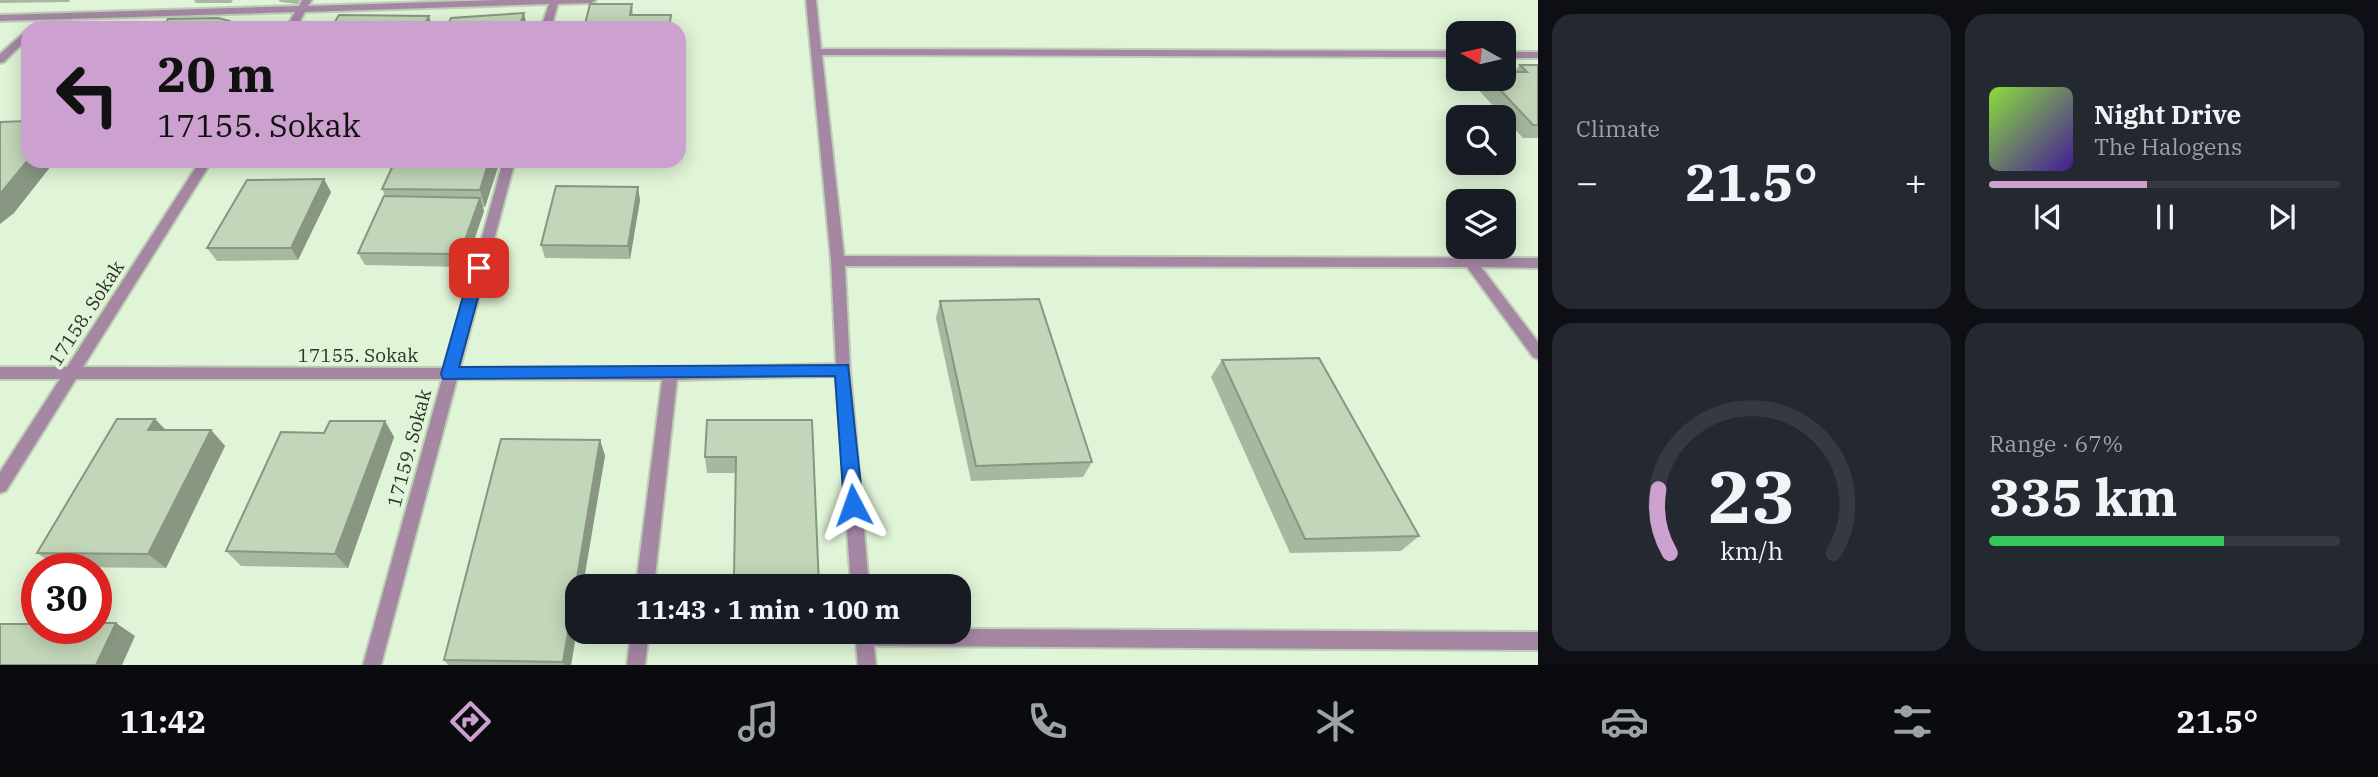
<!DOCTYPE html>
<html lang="en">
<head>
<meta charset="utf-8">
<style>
	:root { --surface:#171b24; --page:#242831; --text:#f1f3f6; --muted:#9ea1a6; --line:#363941; --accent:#cca0cf }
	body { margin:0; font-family:"IBM Plex Serif",serif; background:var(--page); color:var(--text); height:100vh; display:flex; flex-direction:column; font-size:26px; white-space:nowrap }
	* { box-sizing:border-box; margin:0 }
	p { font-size:23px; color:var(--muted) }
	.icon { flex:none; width:38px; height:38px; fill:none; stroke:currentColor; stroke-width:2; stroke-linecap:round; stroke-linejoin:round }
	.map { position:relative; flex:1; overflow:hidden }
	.side { display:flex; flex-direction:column; gap:14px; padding:14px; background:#0d0f14; width:840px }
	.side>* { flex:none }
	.guide { position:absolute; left:21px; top:21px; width:665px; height:147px; border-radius:21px; box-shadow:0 4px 18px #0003; background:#cca0cf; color:#111; overflow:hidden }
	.needle { width:46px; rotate:278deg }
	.buttons { position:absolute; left:1446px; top:21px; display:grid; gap:14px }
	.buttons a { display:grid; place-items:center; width:70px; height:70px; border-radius:14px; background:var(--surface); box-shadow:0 4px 18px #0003; font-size:35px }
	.speed { position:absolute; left:21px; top:553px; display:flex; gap:14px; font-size:35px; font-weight:700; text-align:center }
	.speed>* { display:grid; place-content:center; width:91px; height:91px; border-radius:50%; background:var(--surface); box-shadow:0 4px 18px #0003; line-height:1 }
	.speed .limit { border:10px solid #d22; background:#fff; color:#111 }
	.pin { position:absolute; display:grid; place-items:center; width:60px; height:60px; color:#fff; margin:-30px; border-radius:14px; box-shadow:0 4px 10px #0006 }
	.me { position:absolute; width:77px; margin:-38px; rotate:356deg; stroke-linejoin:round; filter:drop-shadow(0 0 5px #0008) }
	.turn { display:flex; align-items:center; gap:24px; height:147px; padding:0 21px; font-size:32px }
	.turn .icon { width:91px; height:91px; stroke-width:2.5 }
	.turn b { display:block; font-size:49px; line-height:60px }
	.big { font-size:52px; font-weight:800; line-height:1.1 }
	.side .card { flex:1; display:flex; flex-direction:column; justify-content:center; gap:10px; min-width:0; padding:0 24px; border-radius:21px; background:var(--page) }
	.side .dial { align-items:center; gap:0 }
	.dial svg { height:182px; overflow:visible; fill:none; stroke:var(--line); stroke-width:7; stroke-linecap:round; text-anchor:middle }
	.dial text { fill:var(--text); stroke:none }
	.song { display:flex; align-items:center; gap:21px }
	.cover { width:84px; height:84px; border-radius:10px; background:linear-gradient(135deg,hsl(90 70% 55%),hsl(260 70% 35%)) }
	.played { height:7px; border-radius:4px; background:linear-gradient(90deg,var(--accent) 45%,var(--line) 45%) }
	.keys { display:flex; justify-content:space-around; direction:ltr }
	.heat { display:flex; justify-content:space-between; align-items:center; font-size:38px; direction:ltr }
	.charge { height:10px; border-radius:5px; background:linear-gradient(90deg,#34c759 67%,var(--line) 0) }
	.side .tiles { flex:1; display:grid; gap:14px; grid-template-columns:repeat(2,1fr) }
	.trip { position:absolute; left:565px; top:574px; width:406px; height:70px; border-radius:21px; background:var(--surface); box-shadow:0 4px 18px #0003; font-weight:800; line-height:70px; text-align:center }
	.menu { display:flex; height:112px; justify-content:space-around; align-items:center; background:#090b0e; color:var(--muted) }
	.menu .icon { width:49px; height:49px }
	.menu .on { color:var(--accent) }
	.menu b { font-size:32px; color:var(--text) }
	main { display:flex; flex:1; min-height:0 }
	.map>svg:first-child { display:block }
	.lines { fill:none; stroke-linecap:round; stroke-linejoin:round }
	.minor-casing { stroke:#bcceb4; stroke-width:4 }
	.minor { fill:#a587a4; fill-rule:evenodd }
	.wall { fill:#a7b89f }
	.shaded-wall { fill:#889682 }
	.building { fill:#c2d6b9; stroke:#889682; stroke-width:2 }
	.route { fill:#1a73e8; stroke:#114b97; stroke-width:2 }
	.labels { text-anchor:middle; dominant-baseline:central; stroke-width:7; stroke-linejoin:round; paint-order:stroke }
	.street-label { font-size:19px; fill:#2d352a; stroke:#e0f4d7 }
</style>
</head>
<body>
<main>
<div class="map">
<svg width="1538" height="665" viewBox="0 0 1538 665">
	<rect width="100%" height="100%" fill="#e0f4d7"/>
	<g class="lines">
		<defs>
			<g id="minor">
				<path d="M 302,0 L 312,0 L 308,6 L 498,0 L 596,0 L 591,3 L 558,4 L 551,28 L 541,28 L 549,4 L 305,12 L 296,28 L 286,28 L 295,12 L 0,21 L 0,15 L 299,6 Z"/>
				<path d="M 806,0 L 816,0 L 821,49 L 1458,51 L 1458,57 L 822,55 L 844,256 L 1538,258 L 1538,268 L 1481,267 L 1538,342 L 1538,359 L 1533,357 L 1467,267 L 845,266 L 850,370 L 869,586 L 851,586 L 836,376 L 677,380 L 654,586 L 636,586 L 662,380 L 457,379 L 381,665 L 363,665 L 442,379 L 76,379 L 6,491 L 0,493 L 0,472 L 60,379 L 0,379 L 0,367 L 67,367 L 200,161 L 212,161 L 83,367 L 446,368 L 503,161 L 515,161 L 460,368 L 670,368 L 836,364 L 831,261 Z"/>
				<path d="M 28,29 L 28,38 L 4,62 L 0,63 L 0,54 Z"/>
				<rect x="1503" y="52" width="35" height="6"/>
				<path d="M 959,629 L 1538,632 L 1538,650 L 874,646 L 876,665 L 858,665 L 855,632 L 959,632 Z"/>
				<path d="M 631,632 L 649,632 L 645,665 L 627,665 Z"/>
			</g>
		</defs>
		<use href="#minor" class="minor-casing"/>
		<use href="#minor" class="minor"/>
	</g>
	<g class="wall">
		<path d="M 0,0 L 70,0 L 69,2 L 0,3 Z"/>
		<path d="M 194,0 L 233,0 L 231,3 L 196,3 Z"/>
		<path d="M 279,0 L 300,0 L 298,4 L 280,2 Z"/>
		<path d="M 632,4 L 633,15 L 672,28 L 585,28 L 585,24 Z"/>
		<path d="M 1520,65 L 1538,65 L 1538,138 L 1523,138 L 1474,85 L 1478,79 L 1503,79 L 1514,72 Z"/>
		<path d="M 263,161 L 359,161 L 356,166 L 265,165 Z"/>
		<path d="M 395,161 L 500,161 L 485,207 L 483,207 L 484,211 L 465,267 L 365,265 L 358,253 L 385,196 L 382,189 Z"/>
		<path d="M 331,192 L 298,260 L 217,261 L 207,248 Z"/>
		<path d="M 640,200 L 630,259 L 545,258 L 541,245 Z"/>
		<path d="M 940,301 L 1092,462 L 1083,477 L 971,481 L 936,318 Z"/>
		<path d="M 1222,360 L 1419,536 L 1401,551 L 1290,553 L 1211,377 Z"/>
		<path d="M 155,419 L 166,430 L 211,430 L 225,446 L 166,568 L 58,567 L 37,553 Z"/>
		<path d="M 812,420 L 734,576 L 736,473 L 707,473 L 705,457 Z"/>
		<path d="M 385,421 L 394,437 L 348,568 L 241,566 L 226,551 Z"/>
		<path d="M 600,440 L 605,456 L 578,586 L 578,623 L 571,665 L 448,665 L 444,660 Z"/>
	</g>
	<g class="shaded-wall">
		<path d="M 524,13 L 527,26 L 526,28 L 519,28 Z"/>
		<path d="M 429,16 L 433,28 L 423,28 Z"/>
		<path d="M 680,53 L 681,65 L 679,79 L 679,59 Z"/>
		<path d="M 28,160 L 28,161 L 55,161 L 14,213 L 0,224 L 0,194 Z"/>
		<path d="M 489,161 L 500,161 L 485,207 L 480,190 Z"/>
		<path d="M 324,179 L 331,192 L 298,260 L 291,248 Z"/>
		<path d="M 638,187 L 640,200 L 630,259 L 628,246 Z"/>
		<path d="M 480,198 L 484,211 L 465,267 L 460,254 Z"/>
		<path d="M 155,419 L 170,435 L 148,430 Z"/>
		<path d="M 385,421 L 394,437 L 348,568 L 335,554 Z"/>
		<path d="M 211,430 L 225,446 L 166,568 L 148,554 Z"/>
		<path d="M 600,440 L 605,456 L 583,586 L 578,586 L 578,623 L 571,665 L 564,665 L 563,662 Z"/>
		<path d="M 116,623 L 135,636 L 122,665 L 96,665 Z"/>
	</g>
	<g class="building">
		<path d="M 590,4 L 632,4 L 630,15 L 671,15 L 669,28 L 615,28 L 615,24 L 585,24 Z"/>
		<path d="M 524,13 L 519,28 L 446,28 L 451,18 Z"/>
		<path d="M 339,15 L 429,16 L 423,28 L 331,28 Z"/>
		<path d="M 218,18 L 230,21 L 234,28 L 163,28 L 168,19 Z"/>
		<path d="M 1520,65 L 1538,65 L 1538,125 L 1533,125 L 1490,79 L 1503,79 L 1503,72 L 1527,72 Z"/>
		<path d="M 28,121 L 28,160 L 0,194 L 0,122 Z"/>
		<path d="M 395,161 L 489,161 L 480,190 L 382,189 Z"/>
		<path d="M 324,179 L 291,248 L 207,248 L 247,180 Z"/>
		<path d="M 556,186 L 638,187 L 628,246 L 541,245 Z"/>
		<path d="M 384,196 L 480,198 L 460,254 L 358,253 Z"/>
		<path d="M 1039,299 L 1092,462 L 976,466 L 940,301 Z"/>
		<path d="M 1319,358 L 1419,536 L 1305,539 L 1222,360 Z"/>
		<path d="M 117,419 L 155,419 L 148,430 L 211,430 L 148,554 L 37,553 Z"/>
		<path d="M 707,420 L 812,420 L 819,586 L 701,586 L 701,577 L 734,576 L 736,457 L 705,457 Z"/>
		<path d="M 330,421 L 385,421 L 335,554 L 226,551 L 281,432 L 324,433 Z"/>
		<path d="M 501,439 L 600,440 L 563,662 L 444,660 Z"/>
		<path d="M 96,623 L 116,623 L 96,665 L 0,665 L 0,624 L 37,624 L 37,628 L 96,628 Z"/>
	</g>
	<path class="route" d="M 479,262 L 486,268 L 459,367 L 848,365 L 863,505 L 860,511 L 853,513 L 847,511 L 844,505 L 835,376 L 443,379 L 441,374 L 471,268 Z"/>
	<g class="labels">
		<g class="street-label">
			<text transform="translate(86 313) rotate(-57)">17158. Sokak</text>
			<text x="358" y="355">17155. Sokak</text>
			<text transform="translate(409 448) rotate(-75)">17159. Sokak</text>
		</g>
	</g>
</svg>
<div class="buttons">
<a><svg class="needle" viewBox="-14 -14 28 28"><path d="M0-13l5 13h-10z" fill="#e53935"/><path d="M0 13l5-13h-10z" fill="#9ea1a6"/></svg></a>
<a><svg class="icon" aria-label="search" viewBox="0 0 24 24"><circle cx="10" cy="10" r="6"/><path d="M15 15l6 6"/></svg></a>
<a><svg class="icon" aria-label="layers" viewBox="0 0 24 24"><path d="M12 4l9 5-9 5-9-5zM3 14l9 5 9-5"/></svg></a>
</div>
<div class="speed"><div class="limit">30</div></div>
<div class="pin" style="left:479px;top:268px;background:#d93025"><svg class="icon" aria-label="arrive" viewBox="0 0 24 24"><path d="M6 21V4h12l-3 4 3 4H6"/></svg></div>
<svg class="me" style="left:853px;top:505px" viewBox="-20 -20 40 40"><path d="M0-17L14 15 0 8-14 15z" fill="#1a73e8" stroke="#fff" stroke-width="4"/></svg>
<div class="trip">11:43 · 1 min · 100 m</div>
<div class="guide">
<div class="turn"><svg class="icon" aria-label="left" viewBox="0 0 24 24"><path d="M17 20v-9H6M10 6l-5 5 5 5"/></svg><div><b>20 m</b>17155. Sokak</div></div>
</div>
</div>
<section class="side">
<div class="tiles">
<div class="card"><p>Climate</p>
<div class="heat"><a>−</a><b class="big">21.5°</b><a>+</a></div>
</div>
<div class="card">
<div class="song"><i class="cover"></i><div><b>Night Drive</b><p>The Halogens</p></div></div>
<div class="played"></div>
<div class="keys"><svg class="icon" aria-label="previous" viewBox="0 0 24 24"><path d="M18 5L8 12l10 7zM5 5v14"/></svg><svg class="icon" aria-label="pause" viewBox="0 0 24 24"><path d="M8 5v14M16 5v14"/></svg><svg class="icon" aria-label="next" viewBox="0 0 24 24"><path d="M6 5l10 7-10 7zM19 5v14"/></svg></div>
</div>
<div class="card dial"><svg viewBox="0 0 100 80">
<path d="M14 69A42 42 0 1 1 86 69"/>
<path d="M14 69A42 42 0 0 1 9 41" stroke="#cca0cf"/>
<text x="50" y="56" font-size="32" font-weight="700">23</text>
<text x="50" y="72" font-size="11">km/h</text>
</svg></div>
<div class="card"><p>Range · 67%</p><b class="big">335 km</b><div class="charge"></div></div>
</div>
</section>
</main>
<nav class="menu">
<b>11:42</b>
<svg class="icon on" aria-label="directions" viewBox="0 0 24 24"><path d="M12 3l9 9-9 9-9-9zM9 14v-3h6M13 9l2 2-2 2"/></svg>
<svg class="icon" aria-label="music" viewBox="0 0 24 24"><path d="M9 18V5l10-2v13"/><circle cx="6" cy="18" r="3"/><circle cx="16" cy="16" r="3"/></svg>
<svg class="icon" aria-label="phone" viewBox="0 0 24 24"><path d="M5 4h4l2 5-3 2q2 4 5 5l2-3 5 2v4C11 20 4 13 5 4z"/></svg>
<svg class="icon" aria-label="climate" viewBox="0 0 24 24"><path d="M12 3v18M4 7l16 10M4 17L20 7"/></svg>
<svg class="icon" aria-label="car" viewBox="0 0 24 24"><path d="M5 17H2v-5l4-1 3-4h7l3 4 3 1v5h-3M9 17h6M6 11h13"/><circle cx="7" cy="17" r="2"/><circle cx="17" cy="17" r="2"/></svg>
<svg class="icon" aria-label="filters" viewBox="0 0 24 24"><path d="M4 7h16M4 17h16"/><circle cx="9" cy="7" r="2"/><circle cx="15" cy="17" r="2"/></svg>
<b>21.5°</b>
</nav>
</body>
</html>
